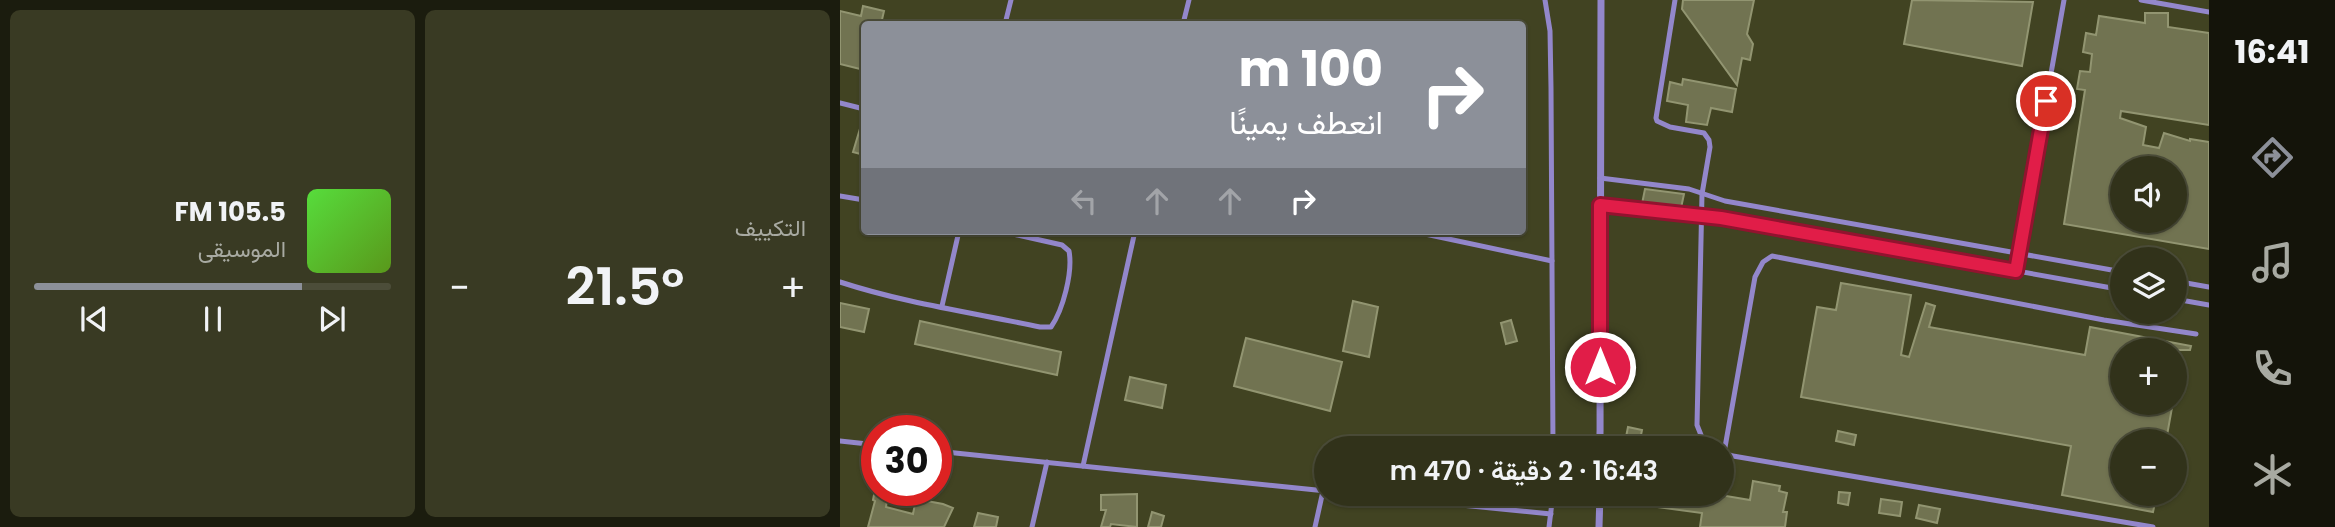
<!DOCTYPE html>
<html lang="ar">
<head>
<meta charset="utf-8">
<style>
	:root { --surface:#31321a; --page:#393a23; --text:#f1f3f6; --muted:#a8aaa2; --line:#4c4d39; --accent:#8c9099 }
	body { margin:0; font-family:Poppins,Vazirmatn,sans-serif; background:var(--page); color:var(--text); direction:rtl; height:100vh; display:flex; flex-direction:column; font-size:26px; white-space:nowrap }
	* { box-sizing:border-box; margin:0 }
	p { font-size:23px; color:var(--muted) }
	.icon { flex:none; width:38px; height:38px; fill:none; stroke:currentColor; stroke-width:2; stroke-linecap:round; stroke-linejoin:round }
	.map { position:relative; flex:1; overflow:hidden; direction:ltr }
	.side { display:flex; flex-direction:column; gap:10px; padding:10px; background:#1b1c0e; width:840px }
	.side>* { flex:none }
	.banner { position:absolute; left:21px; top:21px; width:665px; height:214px; border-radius:7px; box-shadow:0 2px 5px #0004,0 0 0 2px var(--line); direction:rtl; background:#8c9099; color:#fff; overflow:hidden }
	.controls { position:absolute; left:1270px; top:156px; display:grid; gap:14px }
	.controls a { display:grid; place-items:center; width:77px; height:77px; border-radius:50%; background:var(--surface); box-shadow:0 2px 5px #0004,0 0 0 2px var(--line); font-size:35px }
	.speed { position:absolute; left:21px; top:415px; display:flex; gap:14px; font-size:35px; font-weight:700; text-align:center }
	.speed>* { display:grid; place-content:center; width:91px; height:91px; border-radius:50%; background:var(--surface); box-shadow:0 2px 5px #0004,0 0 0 2px var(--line); line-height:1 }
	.speed .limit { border:10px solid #d22; background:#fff; color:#111 }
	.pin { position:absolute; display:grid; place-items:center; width:60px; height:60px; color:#fff; margin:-30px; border:4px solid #fff; border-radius:50%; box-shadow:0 2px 7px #0007 }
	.me { position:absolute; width:77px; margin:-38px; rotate:0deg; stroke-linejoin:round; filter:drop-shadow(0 0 5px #0008) }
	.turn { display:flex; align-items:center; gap:24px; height:147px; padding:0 28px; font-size:32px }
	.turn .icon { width:91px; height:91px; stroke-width:2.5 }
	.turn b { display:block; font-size:49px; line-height:60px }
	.lanes { display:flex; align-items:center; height:66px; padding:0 28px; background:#0003; justify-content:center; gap:35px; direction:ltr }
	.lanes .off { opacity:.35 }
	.big { font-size:52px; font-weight:600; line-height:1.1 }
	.side .card { flex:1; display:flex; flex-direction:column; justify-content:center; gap:10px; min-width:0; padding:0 24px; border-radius:10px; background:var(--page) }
	.song { display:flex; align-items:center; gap:21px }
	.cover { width:84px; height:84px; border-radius:10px; background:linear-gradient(135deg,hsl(110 70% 55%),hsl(90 70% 35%)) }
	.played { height:7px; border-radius:4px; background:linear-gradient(90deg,var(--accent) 75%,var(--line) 75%) }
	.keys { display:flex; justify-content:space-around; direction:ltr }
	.heat { display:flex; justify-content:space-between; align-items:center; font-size:38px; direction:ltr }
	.side .tiles { flex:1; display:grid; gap:10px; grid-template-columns:repeat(2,1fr) }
	.trip { position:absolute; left:474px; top:436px; width:420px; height:70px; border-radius:35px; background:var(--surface); box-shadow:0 2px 5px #0004,0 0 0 2px var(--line); font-weight:600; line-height:70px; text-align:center; direction:rtl }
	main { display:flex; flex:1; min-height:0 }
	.dock { display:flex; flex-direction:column; width:126px; justify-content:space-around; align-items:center; background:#14140a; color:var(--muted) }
	.dock .icon { width:49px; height:49px }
	.dock .active { color:var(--accent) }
	.dock b { font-size:32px; color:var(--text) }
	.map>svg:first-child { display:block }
	.building { fill:#717351; stroke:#929571; stroke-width:2; fill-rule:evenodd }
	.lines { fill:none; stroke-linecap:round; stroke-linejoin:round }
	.lane { stroke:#9387cb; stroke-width:5 }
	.street { stroke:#9387cb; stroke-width:7 }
	.route-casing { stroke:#92132f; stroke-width:18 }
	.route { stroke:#e11d48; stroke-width:12 }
</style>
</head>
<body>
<main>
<nav class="dock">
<b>16:41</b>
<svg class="icon active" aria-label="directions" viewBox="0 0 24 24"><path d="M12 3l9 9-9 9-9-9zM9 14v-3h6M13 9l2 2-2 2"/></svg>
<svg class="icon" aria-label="music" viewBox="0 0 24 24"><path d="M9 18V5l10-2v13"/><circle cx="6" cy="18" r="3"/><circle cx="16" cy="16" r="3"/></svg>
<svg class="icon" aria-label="phone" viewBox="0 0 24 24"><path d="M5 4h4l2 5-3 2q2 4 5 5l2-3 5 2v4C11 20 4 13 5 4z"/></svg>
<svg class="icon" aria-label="climate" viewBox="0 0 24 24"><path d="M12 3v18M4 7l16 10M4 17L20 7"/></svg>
</nav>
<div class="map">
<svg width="1369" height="527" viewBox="0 0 1369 527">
	<rect width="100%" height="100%" fill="#414322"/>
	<g class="building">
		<path d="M 843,0 L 914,0 L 907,34 L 913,44 L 910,60 L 902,58 L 897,85 L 842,9 Z"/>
		<path d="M 1072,0 L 1193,2 L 1182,66 L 1064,44 Z"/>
		<path d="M 23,6 L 44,11 L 41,24 L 24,24 L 24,70 L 0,64 L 0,11 L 21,16 Z"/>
		<path d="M 1305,13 L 1328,13 L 1328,27 L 1369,33 L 1369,125 L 1281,111 L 1280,118 L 1306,127 L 1303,145 L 1319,148 L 1324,133 L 1350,141 L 1350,139 L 1369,142 L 1369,249 L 1224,224 L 1245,90 L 1237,89 L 1240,71 L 1250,72 L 1252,54 L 1243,52 L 1246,33 L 1256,35 L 1259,16 L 1305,23 ZM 1283,168 L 1335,168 L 1335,220 L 1283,220 Z"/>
		<path d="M 843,79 L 896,89 L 892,112 L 871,108 L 867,125 L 846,122 L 848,105 L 827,101 L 830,82 L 842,85 Z"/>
		<path d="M 22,122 L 24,122 L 24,155 L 13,152 Z"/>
		<path d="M 805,189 L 844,194 L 841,208 L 818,204 L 818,206 L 802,204 Z"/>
		<path d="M 1001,283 L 1071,295 L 1061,355 L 1069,357 L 1086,303 L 1095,306 L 1089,327 L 1245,355 L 1250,327 L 1351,346 L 1350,350 L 1283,350 L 1283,402 L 1333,402 L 1326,441 L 1283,441 L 1283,494 L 1317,494 L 1313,512 L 1222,495 L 1231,446 L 961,397 L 977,307 L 996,310 Z"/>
		<path d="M 513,301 L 538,307 L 529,357 L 503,351 Z"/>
		<path d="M 0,303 L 29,309 L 24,332 L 0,327 Z"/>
		<path d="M 671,320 L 677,341 L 666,344 L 661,323 Z"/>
		<path d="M 80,321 L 221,352 L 217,375 L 75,344 Z"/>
		<path d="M 406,338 L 502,362 L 490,411 L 394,386 Z"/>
		<path d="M 290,377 L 326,385 L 322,408 L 285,400 Z"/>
		<path d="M 788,427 L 802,430 L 800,440 L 786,437 Z"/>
		<path d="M 998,431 L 1016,435 L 1014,445 L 996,441 Z"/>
		<path d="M 913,481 L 940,486 L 939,491 L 947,493 L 943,512 L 947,512 L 945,527 L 860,527 L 862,513 L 787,503 L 788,494 L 821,494 L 863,500 L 864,494 L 880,494 L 880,495 L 910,500 Z"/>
		<path d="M 35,490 L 48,493 L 46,507 L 73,514 L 76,499 L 103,504 L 113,508 L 104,527 L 28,527 L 35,501 L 33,500 Z"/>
		<path d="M 999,492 L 1010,493 L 1008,505 L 998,503 Z"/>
		<path d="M 297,494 L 297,527 L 271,524 L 270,527 L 261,527 L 266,510 L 261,510 L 261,495 Z"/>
		<path d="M 1041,499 L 1062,502 L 1060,516 L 1039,513 Z"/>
		<path d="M 1079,505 L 1100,509 L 1097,523 L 1076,518 Z"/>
		<path d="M 312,512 L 324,516 L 321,527 L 308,527 Z"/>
		<path d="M 138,513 L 158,517 L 156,527 L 134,527 Z"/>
	</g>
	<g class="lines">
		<g class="lane">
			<path d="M 705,0 L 710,31 L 711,88 L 713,448"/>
			<path d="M 835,0 L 816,118 L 817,121 L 830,127 L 864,133 L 869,140 L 870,147 L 862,194 L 857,425 L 863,440 L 872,448"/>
			<path d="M 1301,0 L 1369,12"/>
			<path d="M 165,24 L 171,0"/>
			<path d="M 343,24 L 349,0"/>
			<path d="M 0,103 L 24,109"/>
			<path d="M 760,178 L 849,189 L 885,201 L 1283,272"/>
			<path d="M 0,196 L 24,200"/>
			<path d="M 760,205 L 881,218 L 1283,290"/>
			<path d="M 571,231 L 712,261"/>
			<path d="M 1176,271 L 1224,0"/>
			<path d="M 1335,281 L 1369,287"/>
			<path d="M 0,282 C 64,303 134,313 200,327 L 211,327 C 223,310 233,272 229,251 L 222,245 L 160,231"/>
			<path d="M 1335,299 L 1369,305"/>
			<path d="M 102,306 L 119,231"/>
			<path d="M 0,441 L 37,445"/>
			<path d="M 96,451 L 486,491"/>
			<path d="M 882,452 L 893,456 L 1313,527"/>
			<path d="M 884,453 L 915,277 L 923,262 L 932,256 L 1264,320 L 1356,334"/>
			<path d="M 243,466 L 295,231"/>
			<path d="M 511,494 L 711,514"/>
			<path d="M 192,527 L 207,462"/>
			<path d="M 475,527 L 483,491"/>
			<path d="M 709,527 L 713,494"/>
		</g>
		<g class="street">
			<path d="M 760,448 L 761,0"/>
			<path d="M 759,527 L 760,494"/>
		</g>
	</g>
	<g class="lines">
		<defs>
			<path id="route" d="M 760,367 L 760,205 L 881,218 L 1176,271 L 1206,101"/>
		</defs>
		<use href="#route" class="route-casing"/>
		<use href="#route" class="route"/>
	</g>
</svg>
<div class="controls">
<a><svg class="icon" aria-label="sound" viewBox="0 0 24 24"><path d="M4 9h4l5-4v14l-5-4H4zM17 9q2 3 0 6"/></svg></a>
<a><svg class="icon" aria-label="layers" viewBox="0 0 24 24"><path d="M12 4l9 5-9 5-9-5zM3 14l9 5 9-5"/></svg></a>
<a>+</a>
<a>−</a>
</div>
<div class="speed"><div class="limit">30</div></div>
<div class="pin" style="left:1206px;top:101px;background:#d93025"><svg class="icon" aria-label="arrive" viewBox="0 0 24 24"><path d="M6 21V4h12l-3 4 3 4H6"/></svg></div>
<svg class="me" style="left:760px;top:367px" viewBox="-20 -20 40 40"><circle r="17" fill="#e11d48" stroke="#fff" stroke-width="3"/><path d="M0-11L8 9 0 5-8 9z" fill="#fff"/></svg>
<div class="trip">16:43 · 2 دقيقة · 470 m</div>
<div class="banner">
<div class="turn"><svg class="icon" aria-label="right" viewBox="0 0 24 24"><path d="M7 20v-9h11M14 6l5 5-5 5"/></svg><div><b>100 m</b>انعطف يمينًا</div></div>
<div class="lanes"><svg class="icon off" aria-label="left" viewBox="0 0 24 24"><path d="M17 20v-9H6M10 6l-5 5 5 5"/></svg><svg class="icon off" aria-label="ahead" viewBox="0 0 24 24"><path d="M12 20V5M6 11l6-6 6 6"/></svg><svg class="icon off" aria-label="ahead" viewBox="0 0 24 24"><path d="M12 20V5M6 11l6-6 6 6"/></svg><svg class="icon" aria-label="right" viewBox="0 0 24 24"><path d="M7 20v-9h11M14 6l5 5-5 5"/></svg></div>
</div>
</div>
<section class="side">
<div class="tiles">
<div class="card"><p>التكييف</p>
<div class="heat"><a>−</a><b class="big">21.5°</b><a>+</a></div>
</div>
<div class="card">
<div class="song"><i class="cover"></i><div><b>105.5 FM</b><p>الموسيقى</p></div></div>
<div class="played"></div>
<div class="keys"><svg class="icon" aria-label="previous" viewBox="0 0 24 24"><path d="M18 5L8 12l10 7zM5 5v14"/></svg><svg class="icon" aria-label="pause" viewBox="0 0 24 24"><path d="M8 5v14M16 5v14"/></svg><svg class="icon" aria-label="next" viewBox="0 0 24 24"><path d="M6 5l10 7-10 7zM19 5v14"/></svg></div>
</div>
</div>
</section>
</main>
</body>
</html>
